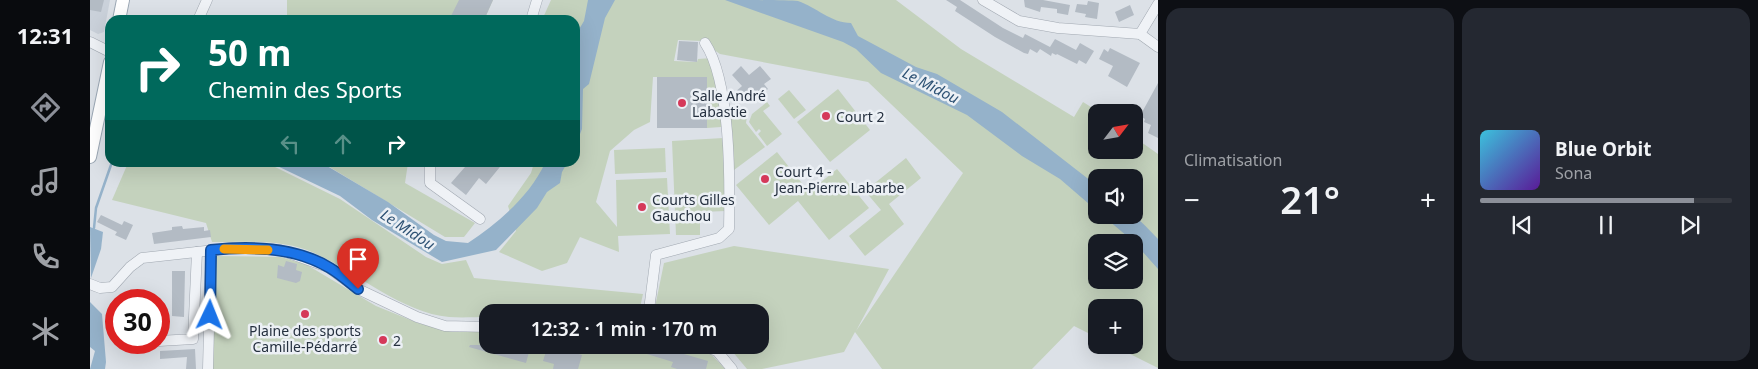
<!DOCTYPE html>
<html lang="fr">
<head>
<meta charset="utf-8">
<style>
	:root { --surface:#171b24; --page:#242831; --text:#f1f3f6; --muted:#9ea1a6; --line:#363941; --accent:#8c9099 }
	body { margin:0; font-family:"Noto Sans",sans-serif; background:var(--page); color:var(--text); height:100vh; display:flex; flex-direction:column; font-size:19px; white-space:nowrap }
	* { box-sizing:border-box; margin:0 }
	p { font-size:16px; color:var(--muted) }
	.icon { flex:none; width:28px; height:28px; fill:none; stroke:currentColor; stroke-width:2; stroke-linecap:round; stroke-linejoin:round }
	.map { position:relative; flex:1; overflow:hidden }
	.drawer { display:flex; flex-direction:column; gap:8px; padding:8px; background:#0d0f14; width:600px }
	.drawer>* { flex:none }
	.guide { position:absolute; left:15px; top:15px; width:475px; height:152px; border-radius:15px; box-shadow:0 5px 20px #0002; background:#00695c; color:#fff; overflow:hidden }
	.needle { width:32px; rotate:59deg }
	.buttons { position:absolute; left:998px; top:104px; display:grid; gap:10px }
	.buttons a { display:grid; place-items:center; width:55px; height:55px; border-radius:10px; background:var(--surface); box-shadow:0 5px 20px #0002; font-size:25px }
	.speed { position:absolute; left:15px; top:289px; display:flex; gap:10px; font-size:25px; font-weight:700; text-align:center }
	.speed>* { display:grid; place-content:center; width:65px; height:65px; border-radius:50%; background:var(--surface); box-shadow:0 5px 20px #0002; line-height:1 }
	.speed .limit { border:8px solid #d22; background:#fff; color:#111 }
	.pin { position:absolute; display:grid; place-items:center; width:42px; height:42px; color:#fff; margin:-51px -21px; border-radius:50% 50% 50% 0; rotate:-45deg; box-shadow:0 0 5px #0007 }
	.pin .icon { rotate:45deg }
	.me { position:absolute; width:55px; margin:-28px; rotate:2deg; stroke-linejoin:round; filter:drop-shadow(0 0 4px #0008) }
	.turn { display:flex; align-items:center; gap:18px; height:105px; padding:0 20px; font-size:22px }
	.turn .icon { width:65px; height:65px; stroke-width:2.5 }
	.turn b { display:block; font-size:35px; line-height:42px }
	.lanes { display:flex; align-items:center; height:48px; padding:0 20px; background:#0003; justify-content:center; gap:25px; direction:ltr }
	.lanes .off { opacity:.35 }
	.big { font-size:38px; font-weight:600; line-height:1.1 }
	.drawer .tile { flex:1; display:flex; flex-direction:column; justify-content:center; gap:8px; min-width:0; padding:0 18px; border-radius:15px; background:var(--page) }
	.song { display:flex; align-items:center; gap:15px }
	.cover { width:60px; height:60px; border-radius:8px; background:linear-gradient(135deg,hsl(190 70% 55%),hsl(270 70% 35%)) }
	.played { height:5px; border-radius:2px; background:linear-gradient(90deg,var(--accent) 85%,var(--line) 85%) }
	.keys { display:flex; justify-content:space-around; direction:ltr }
	.heat { display:flex; justify-content:space-between; align-items:center; font-size:28px; direction:ltr }
	.drawer .tiles { flex:1; display:grid; gap:8px; grid-template-columns:repeat(2,1fr) }
	.trip { position:absolute; left:389px; top:304px; width:290px; height:50px; border-radius:15px; background:var(--surface); box-shadow:0 5px 20px #0002; font-weight:600; line-height:50px; text-align:center }
	main { display:flex; flex:1; min-height:0 }
	.tabs { display:flex; flex-direction:column; width:90px; justify-content:space-around; align-items:center; background:#090b0e; color:var(--muted) }
	.tabs .icon { width:35px; height:35px }
	.tabs .selected { color:var(--accent) }
	.tabs b { font-size:22px; color:var(--text) }
	.map>svg:first-child { display:block }
	.built { fill:#cad1da }
	.green { fill:#c4d2bd; fill-rule:evenodd }
	.water { fill:#95b2ca }
	.lines { fill:none; stroke-linecap:round; stroke-linejoin:round }
	.stream { stroke:#95b2ca; stroke-width:2.5 }
	.building { fill:#b3bbc4 }
	.minor-casing { stroke:#a1a8b1; stroke-width:11 }
	.major-casing { stroke:#9ba7b4; stroke-width:14 }
	.minor { stroke:#eff2f6; stroke-width:10 }
	.major { stroke:#fff; stroke-width:12 }
	.route-casing { stroke:#114b97; stroke-width:12 }
	.route { stroke:#1a73e8; stroke-width:9 }
	.slow { stroke:#f59e0b; stroke-width:9 }
	.poi-dot { fill:#d5395a; stroke:#ecf0f5; stroke-width:2 }
	.labels { text-anchor:middle; dominant-baseline:central; stroke-width:5; stroke-linejoin:round; paint-order:stroke }
	.poi-label { font-size:14px; fill:#25303f; stroke:#ecf0f5; text-anchor:start }
	.water-label { font-size:15px; font-style:italic; fill:#2e5274; stroke:#ecf0f5 }
</style>
</head>
<body>
<main>
<nav class="tabs">
<b>12:31</b>
<svg class="icon selected" aria-label="directions" viewBox="0 0 24 24"><path d="M12 3l9 9-9 9-9-9zM9 14v-3h6M13 9l2 2-2 2"/></svg>
<svg class="icon" aria-label="music" viewBox="0 0 24 24"><path d="M9 18V5l10-2v13"/><circle cx="6" cy="18" r="3"/><circle cx="16" cy="16" r="3"/></svg>
<svg class="icon" aria-label="phone" viewBox="0 0 24 24"><path d="M5 4h4l2 5-3 2q2 4 5 5l2-3 5 2v4C11 20 4 13 5 4z"/></svg>
<svg class="icon" aria-label="climate" viewBox="0 0 24 24"><path d="M12 3v18M4 7l16 10M4 17L20 7"/></svg>
</nav>
<div class="map">
<svg width="1068" height="369" viewBox="0 0 1068 369">
	<rect width="100%" height="100%" fill="#dce1e7"/>
	<path class="built" d="M 0,0 L 20,0 L 14,32 L 8,34 L 0,30 Z"/>
	<g class="green">
		<path d="M 197,0 L 403,0 L 394,20 L 197,20 Z"/>
		<path d="M 461,0 L 806,0 L 871,49 L 984,117 L 993,102 L 1009,112 L 1006,112 L 1006,150 L 1044,150 L 1044,137 L 1068,154 L 1068,368 L 1022,345 L 1044,345 L 1044,308 L 1006,308 L 1006,337 L 984,326 L 942,369 L 792,369 L 765,332 L 754,352 L 672,369 L 657,369 L 637,345 L 670,345 L 670,312 L 564,312 L 574,263 L 644,246 L 799,269 L 766,331 L 873,173 L 778,82 L 630,54 L 611,41 L 588,40 L 584,61 L 607,62 L 608,59 L 622,58 L 631,108 L 631,127 L 617,128 L 616,77 L 563,77 L 560,122 L 544,130 L 520,151 L 506,202 L 527,227 L 526,180 L 577,178 L 580,234 L 528,236 L 529,252 L 490,237 L 477,263 L 452,271 L 409,252 L 426,231 L 418,206 L 441,173 L 444,163 L 485,162 L 485,20 L 452,20 ZM 1006,178 L 1044,178 L 1044,215 L 1006,215 ZM 1006,242 L 1044,242 L 1044,280 L 1006,280 Z"/>
		<path d="M 748,89 L 780,130 L 740,162 L 707,122 Z"/>
		<path d="M 699,90 L 716,110 L 704,119 L 688,99 Z"/>
		<path d="M 677,102 L 680,106 L 673,111 L 692,134 L 677,146 L 668,134 L 671,131 L 669,129 L 666,132 L 659,122 L 662,114 Z"/>
		<path d="M 649,106 L 657,116 L 656,123 L 675,147 L 644,170 L 642,169 L 639,114 Z"/>
		<path d="M 633,138 L 636,211 L 610,212 L 610,235 L 586,235 L 582,141 Z"/>
		<path d="M 575,148 L 576,172 L 525,174 L 524,150 Z"/>
		<path d="M 687,152 L 719,192 L 747,169 L 779,208 L 739,240 L 708,201 L 679,225 L 646,185 Z"/>
		<path d="M 816,158 L 831,178 L 799,204 L 814,224 L 775,256 L 759,236 L 791,210 L 775,191 Z"/>
		<path d="M 162,162 L 172,166 L 181,165 L 250,199 L 336,257 L 352,264 L 376,260 L 384,278 L 553,294 L 549,312 L 398,312 L 397,317 C 385,317 372,318 359,317 C 312,313 265,271 224,253 C 194,239 155,242 122,242 L 116,223 L 22,200 L 38,163 Z"/>
		<path d="M 233,163 L 318,163 L 315,183 L 385,223 L 374,237 L 355,237 Z"/>
		<path d="M 126,256 L 191,257 L 217,265 L 286,306 L 328,323 L 362,332 L 397,332 L 398,345 L 596,345 L 622,355 L 635,369 L 121,369 Z"/>
	</g>
	<g class="water">
		<path d="M 498,0 L 525,0 L 515,18 L 499,84 L 493,89 L 492,129 L 485,147 L 485,36 L 494,21 Z"/>
		<path d="M 635,0 C 650,0 697,0 708,1 C 726,7 741,23 761,23 L 768,36 L 826,67 L 847,74 L 912,112 L 1006,185 L 1006,210 L 970,179 L 932,156 L 877,115 L 791,73 L 766,49 L 753,42 Z"/>
		<path d="M 181,163 L 232,163 L 298,202 L 344,235 L 356,241 L 378,243 C 409,222 439,197 455,163 L 477,163 L 472,172 L 470,183 L 457,192 L 447,208 L 406,250 L 352,262 L 282,220 L 250,196 Z"/>
		<path d="M 1012,215 C 1048,215 1043,213 1068,239 L 1068,269 L 1044,242 Z"/>
		<path d="M 0,227 L 13,232 L 11,249 L 1,278 Z"/>
		<path d="M 0,302 L 12,314 L 16,362 L 15,369 L 0,369 L 5,351 L 0,347 Z"/>
	</g>
	<g class="lines">
		<path class="stream" d="M 4,228 L 6,208 L 22,162"/>
	</g>
	<g class="building">
		<path d="M 0,0 L 14,0 L 11,12 L 0,10 Z"/>
		<path d="M 369,0 L 403,0 L 394,20 L 359,20 Z"/>
		<path d="M 856,0 L 870,0 L 913,28 L 933,38 L 935,34 L 960,47 L 965,39 L 986,50 L 990,43 L 1004,51 L 996,64 L 989,60 L 987,64 L 967,54 L 966,55 L 962,53 L 961,56 L 950,49 L 947,53 L 940,49 L 938,54 L 934,53 L 905,37 L 865,11 L 867,7 Z"/>
		<path d="M 934,0 L 953,0 L 980,5 L 978,15 L 967,13 L 967,9 L 951,7 L 950,12 L 935,7 Z"/>
		<path d="M 998,1 L 1009,3 L 1007,19 L 995,17 L 996,14 L 985,12 L 987,4 L 997,5 Z"/>
		<path d="M 1040,5 L 1044,15 L 1029,22 L 1025,12 Z"/>
		<path d="M 589,41 L 608,42 L 607,62 L 587,60 Z"/>
		<path d="M 1020,48 L 1050,63 L 1037,87 L 1018,76 L 1023,66 L 1009,59 L 1014,49 L 1018,52 Z"/>
		<path d="M 651,66 L 659,75 L 670,66 L 681,79 L 674,84 L 678,89 L 664,100 L 658,93 L 650,100 L 644,93 L 652,86 L 642,75 Z"/>
		<rect x="567" y="77" width="50" height="51"/>
		<path d="M 1068,83 L 1068,138 L 1058,133 L 1061,125 L 1054,122 L 1055,119 L 1050,116 Z"/>
		<path d="M 371,162 L 414,162 L 396,184 L 389,178 L 376,195 L 361,183 L 375,167 Z"/>
		<path d="M 11,215 L 32,225 L 34,221 L 43,225 L 36,240 L 25,235 L 27,232 L 7,222 Z"/>
		<path d="M 92,226 L 93,229 L 114,227 L 114,231 L 120,230 L 121,237 L 64,244 L 62,233 L 82,230 L 82,227 Z"/>
		<path d="M 196,261 L 207,264 L 206,270 L 212,272 L 210,281 L 206,283 L 187,278 L 188,265 L 194,267 Z"/>
		<path d="M 82,271 L 95,271 L 94,317 L 82,316 Z"/>
		<path d="M 380,345 L 415,345 L 439,352 L 436,363 L 379,347 Z"/>
		<path d="M 458,345 L 483,348 L 482,352 L 492,355 L 488,369 L 463,369 L 464,364 L 453,361 Z"/>
		<path d="M 534,345 L 563,345 L 618,361 L 616,369 L 587,369 L 581,367 L 583,362 L 534,347 Z"/>
		<path d="M 105,349 L 106,369 L 96,369 L 97,357 L 70,359 L 70,351 Z"/>
	</g>
	<g class="lines">
		<defs>
			<g id="minor">
				<path d="M 893,0 L 929,21 L 968,28 L 1050,34 L 1068,47"/>
				<path d="M 108,20 L 117,0"/>
				<path d="M 441,20 L 447,0"/>
				<path d="M 1050,34 L 1068,4"/>
				<path d="M 0,42 L 20,52"/>
				<path d="M 340,162 L 340,183 L 390,219"/>
				<path d="M 0,284 L 10,288 L 22,287 L 40,267 L 52,258 L 143,248 L 190,250 L 238,267 L 268,289 L 327,317 L 355,326 L 398,327"/>
				<path d="M 557,312 L 559,310 L 566,255 L 629,238 L 639,229 C 640,181 641,82 615,43"/>
				<path d="M 69,341 L 103,339 L 107,252"/>
				<path d="M 611,345 L 627,351 L 642,369"/>
				<path d="M 118,369 L 121,250"/>
			</g>
			<g id="major">
				<path d="M 29,20 L 33,0"/>
				<path d="M 0,157 L 20,62"/>
			</g>
		</defs>
		<use href="#minor" class="minor-casing"/>
		<use href="#major" class="major-casing"/>
		<use href="#minor" class="minor"/>
		<use href="#major" class="major"/>
	</g>
	<g class="lines">
		<defs>
			<path id="route" d="M 120,315 L 121,250 C 159,246 206,247 240,268 C 250,274 259,282 268,289"/>
		</defs>
		<use href="#route" class="route-casing"/>
		<use href="#route" class="route"/>
		<path class="slow" d="M 134,249 L 178,250"/>
	</g>
	<g class="poi-dot">
		<circle cx="592" cy="103" r="5"/>
		<circle cx="736" cy="116" r="5"/>
		<circle cx="675" cy="179" r="5"/>
		<circle cx="552" cy="207" r="5"/>
		<circle cx="215" cy="314" r="5"/>
		<circle cx="293" cy="340" r="5"/>
	</g>
	<g class="labels">
		<g class="poi-label">
			<text x="602" y="95">Salle André<tspan x="602" dy="16">Labastie</tspan></text>
			<text x="746" y="116">Court 2</text>
			<text x="685" y="171">Court 4 -<tspan x="685" dy="16">Jean-Pierre Labarbe</tspan></text>
			<text x="562" y="199">Courts Gilles<tspan x="562" dy="16">Gauchou</tspan></text>
			<text x="215" y="330" text-anchor="middle">Plaine des sports<tspan x="215" dy="16">Camille-Pédarré</tspan></text>
			<text x="303" y="340">2</text>
		</g>
		<g class="water-label">
			<text transform="translate(841 85) rotate(27)">Le Midou</text>
			<text transform="translate(318 229) rotate(33)">Le Midou</text>
		</g>
	</g>
</svg>
<div class="buttons">
<a><svg class="needle" viewBox="-14 -14 28 28"><path d="M0-13l5 13h-10z" fill="#e53935"/><path d="M0 13l5-13h-10z" fill="#9ea1a6"/></svg></a>
<a><svg class="icon" aria-label="sound" viewBox="0 0 24 24"><path d="M4 9h4l5-4v14l-5-4H4zM17 9q2 3 0 6"/></svg></a>
<a><svg class="icon" aria-label="layers" viewBox="0 0 24 24"><path d="M12 4l9 5-9 5-9-5zM3 14l9 5 9-5"/></svg></a>
<a>+</a>
</div>
<div class="speed"><div class="limit">30</div></div>
<div class="pin" style="left:268px;top:289px;background:#d93025"><svg class="icon" aria-label="arrive" viewBox="0 0 24 24"><path d="M6 21V4h12l-3 4 3 4H6"/></svg></div>
<svg class="me" style="left:120px;top:315px" viewBox="-20 -20 40 40"><path d="M0-17L14 15 0 8-14 15z" fill="#1a73e8" stroke="#fff" stroke-width="4"/></svg>
<div class="trip">12:32 · 1 min · 170 m</div>
<div class="guide">
<div class="turn"><svg class="icon" aria-label="right" viewBox="0 0 24 24"><path d="M7 20v-9h11M14 6l5 5-5 5"/></svg><div><b>50 m</b>Chemin des Sports</div></div>
<div class="lanes"><svg class="icon off" aria-label="left" viewBox="0 0 24 24"><path d="M17 20v-9H6M10 6l-5 5 5 5"/></svg><svg class="icon off" aria-label="ahead" viewBox="0 0 24 24"><path d="M12 20V5M6 11l6-6 6 6"/></svg><svg class="icon" aria-label="right" viewBox="0 0 24 24"><path d="M7 20v-9h11M14 6l5 5-5 5"/></svg></div>
</div>
</div>
<section class="drawer">
<div class="tiles">
<div class="tile"><p>Climatisation</p>
<div class="heat"><a>−</a><b class="big">21°</b><a>+</a></div>
</div>
<div class="tile">
<div class="song"><i class="cover"></i><div><b>Blue Orbit</b><p>Sona</p></div></div>
<div class="played"></div>
<div class="keys"><svg class="icon" aria-label="previous" viewBox="0 0 24 24"><path d="M18 5L8 12l10 7zM5 5v14"/></svg><svg class="icon" aria-label="pause" viewBox="0 0 24 24"><path d="M8 5v14M16 5v14"/></svg><svg class="icon" aria-label="next" viewBox="0 0 24 24"><path d="M6 5l10 7-10 7zM19 5v14"/></svg></div>
</div>
</div>
</section>
</main>
</body>
</html>
